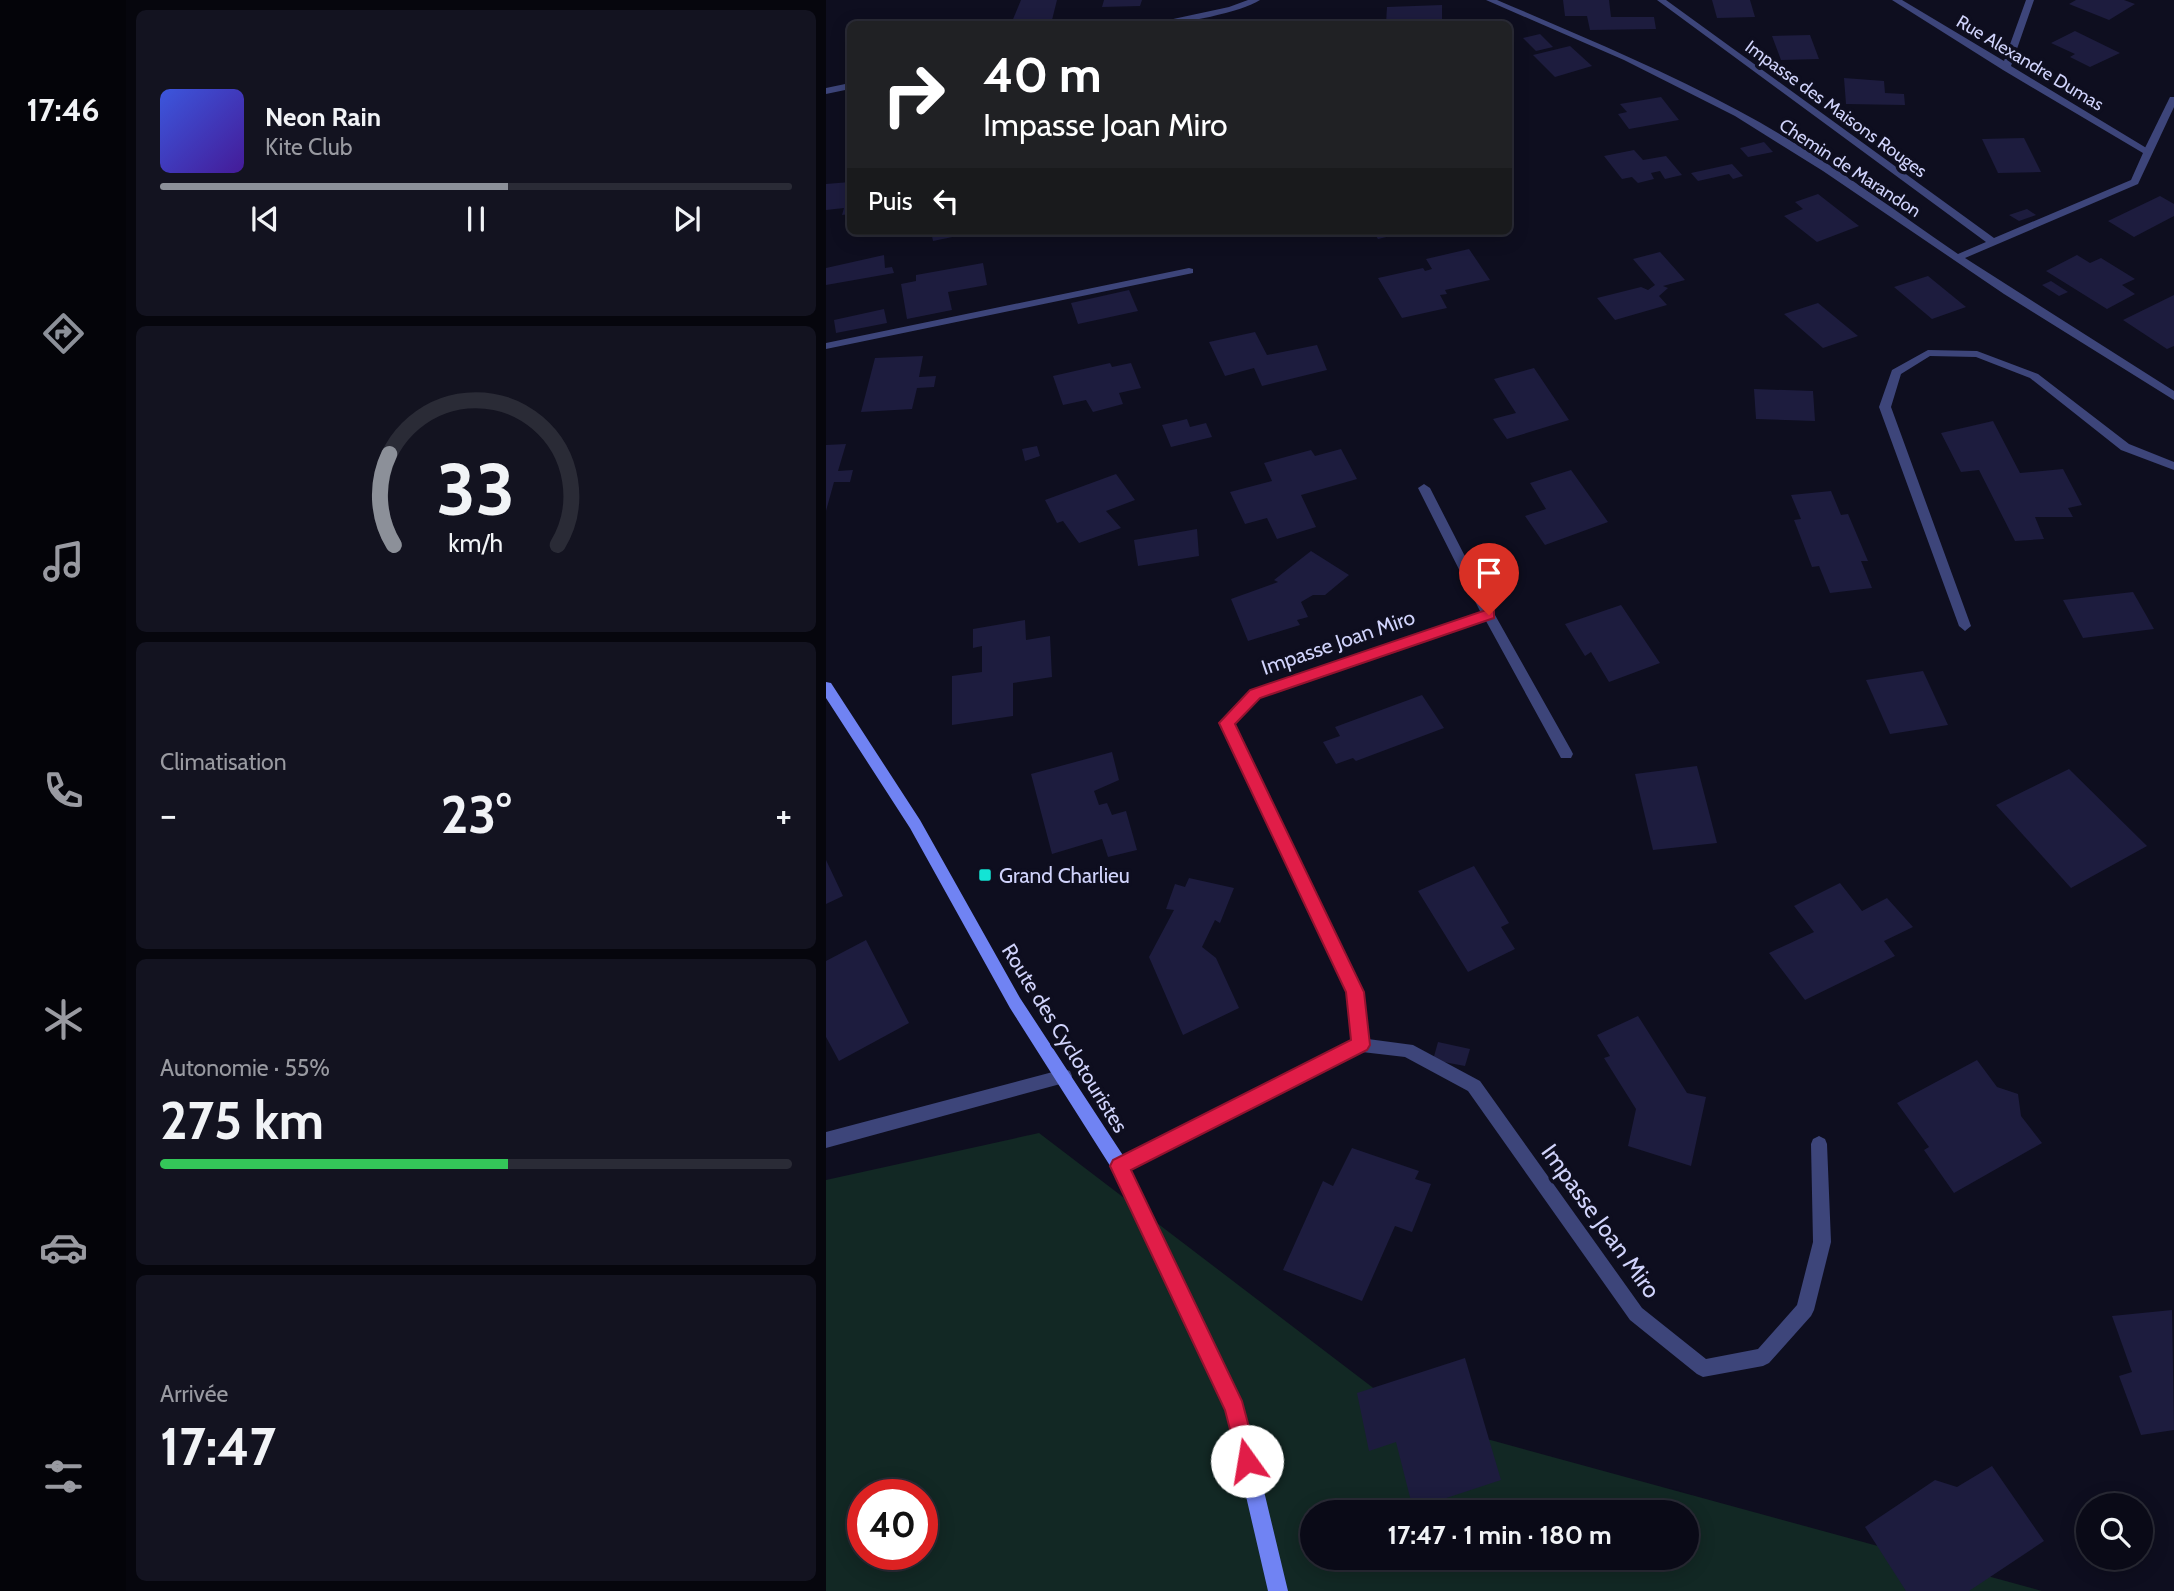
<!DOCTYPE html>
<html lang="fr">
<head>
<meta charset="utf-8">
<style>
	:root { --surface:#0a0a17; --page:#131320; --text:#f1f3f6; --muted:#999aa1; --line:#2a2b36; --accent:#8c9099 }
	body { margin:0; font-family:Cabin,sans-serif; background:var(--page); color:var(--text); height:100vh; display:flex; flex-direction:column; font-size:26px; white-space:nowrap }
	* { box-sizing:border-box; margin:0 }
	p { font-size:23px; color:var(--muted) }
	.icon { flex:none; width:38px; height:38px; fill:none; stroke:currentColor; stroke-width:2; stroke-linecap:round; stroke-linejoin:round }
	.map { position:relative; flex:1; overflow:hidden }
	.details { display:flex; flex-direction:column; gap:10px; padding:10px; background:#06060d; width:700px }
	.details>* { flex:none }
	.hud { position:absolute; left:21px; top:21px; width:665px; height:214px; border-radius:10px; box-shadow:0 4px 18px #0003,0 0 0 2px var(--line); background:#202124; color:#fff; overflow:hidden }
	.fabs { position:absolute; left:1250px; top:1493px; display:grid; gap:14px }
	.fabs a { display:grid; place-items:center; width:77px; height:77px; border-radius:50%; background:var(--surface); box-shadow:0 4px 18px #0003,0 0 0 2px var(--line); font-size:35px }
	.speed { position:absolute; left:21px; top:1479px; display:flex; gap:14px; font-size:35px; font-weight:700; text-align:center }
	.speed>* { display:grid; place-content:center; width:91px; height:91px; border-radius:50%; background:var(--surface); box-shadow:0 4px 18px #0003,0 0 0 2px var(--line); line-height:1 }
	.speed .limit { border:10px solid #d22; background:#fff; color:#111 }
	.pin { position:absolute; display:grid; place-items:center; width:60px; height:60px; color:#fff; margin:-72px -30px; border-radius:50% 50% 50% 0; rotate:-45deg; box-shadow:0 0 7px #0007 }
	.pin .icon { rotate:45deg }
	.me { position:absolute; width:77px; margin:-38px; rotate:347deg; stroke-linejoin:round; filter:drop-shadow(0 0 5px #0008) }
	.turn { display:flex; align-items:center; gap:24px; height:147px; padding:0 21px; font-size:32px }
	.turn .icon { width:91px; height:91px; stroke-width:2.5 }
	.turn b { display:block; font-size:49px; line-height:60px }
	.then { display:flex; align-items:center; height:66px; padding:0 21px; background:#0003; gap:14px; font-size:26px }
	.big { font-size:52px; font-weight:800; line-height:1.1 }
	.details .card { flex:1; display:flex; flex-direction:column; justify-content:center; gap:10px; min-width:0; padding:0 24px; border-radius:10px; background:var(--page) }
	.details .dial { align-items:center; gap:0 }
	.dial svg { height:182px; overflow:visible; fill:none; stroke:var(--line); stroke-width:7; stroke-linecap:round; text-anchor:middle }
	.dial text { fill:var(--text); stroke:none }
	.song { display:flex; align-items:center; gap:21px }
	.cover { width:84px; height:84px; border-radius:10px; background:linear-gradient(135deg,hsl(230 70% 55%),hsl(260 70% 35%)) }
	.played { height:7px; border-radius:4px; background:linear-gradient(90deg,var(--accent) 55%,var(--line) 55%) }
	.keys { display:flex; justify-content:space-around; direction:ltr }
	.heat { display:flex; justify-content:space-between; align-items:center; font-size:38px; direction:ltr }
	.charge { height:10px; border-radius:5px; background:linear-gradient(90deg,#34c759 55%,var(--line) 0) }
	.trip { position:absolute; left:474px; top:1500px; width:399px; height:70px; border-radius:35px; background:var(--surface); box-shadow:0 4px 18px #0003,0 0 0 2px var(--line); font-weight:800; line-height:70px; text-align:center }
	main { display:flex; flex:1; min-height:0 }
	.dock { display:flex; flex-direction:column; width:126px; justify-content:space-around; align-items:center; background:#040409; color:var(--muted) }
	.dock .icon { width:49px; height:49px }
	.dock .active { color:var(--accent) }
	.dock b { font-size:32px; color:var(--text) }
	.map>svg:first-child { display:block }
	.green { fill:#122824; fill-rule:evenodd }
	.building { fill:#1d1c3e }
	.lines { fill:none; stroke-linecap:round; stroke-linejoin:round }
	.lane { fill:#3d457a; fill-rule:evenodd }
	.street { fill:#3d457a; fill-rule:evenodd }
	.secondary { fill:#7083f3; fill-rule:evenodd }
	.route { fill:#e11d48; stroke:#92132f; stroke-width:2 }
	.poi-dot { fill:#13e4d5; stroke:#0e0e1f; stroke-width:2.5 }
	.labels { text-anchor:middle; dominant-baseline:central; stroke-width:7; stroke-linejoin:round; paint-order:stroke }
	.far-street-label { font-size:18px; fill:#d0d3fb; stroke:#0e0e1f }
	.street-label { font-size:21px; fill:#d0d3fb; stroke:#0e0e1f }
	.poi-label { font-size:21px; fill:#d0d3fb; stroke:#0e0e1f; text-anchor:start }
	.near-street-label { font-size:24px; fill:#d0d3fb; stroke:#0e0e1f }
</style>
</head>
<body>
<main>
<nav class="dock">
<b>17:46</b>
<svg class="icon active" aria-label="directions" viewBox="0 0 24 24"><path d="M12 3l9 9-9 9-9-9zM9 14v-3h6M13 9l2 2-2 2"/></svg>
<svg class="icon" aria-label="music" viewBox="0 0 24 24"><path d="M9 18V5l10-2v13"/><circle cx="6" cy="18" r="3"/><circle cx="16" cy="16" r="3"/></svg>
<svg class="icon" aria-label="phone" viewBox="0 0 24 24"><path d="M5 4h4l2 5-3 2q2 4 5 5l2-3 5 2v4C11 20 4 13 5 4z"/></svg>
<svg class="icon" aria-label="climate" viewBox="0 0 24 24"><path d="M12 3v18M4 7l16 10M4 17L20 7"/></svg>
<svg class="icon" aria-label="car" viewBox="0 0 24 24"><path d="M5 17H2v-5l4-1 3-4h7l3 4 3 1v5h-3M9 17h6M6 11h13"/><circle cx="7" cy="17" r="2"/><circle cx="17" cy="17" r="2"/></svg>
<svg class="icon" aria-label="filters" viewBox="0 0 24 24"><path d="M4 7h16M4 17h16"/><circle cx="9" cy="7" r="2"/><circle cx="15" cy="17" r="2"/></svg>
</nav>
<section class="details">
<div class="card">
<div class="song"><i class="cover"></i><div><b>Neon Rain</b><p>Kite Club</p></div></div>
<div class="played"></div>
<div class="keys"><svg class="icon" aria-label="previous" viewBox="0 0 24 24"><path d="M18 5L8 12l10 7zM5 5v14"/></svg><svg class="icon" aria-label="pause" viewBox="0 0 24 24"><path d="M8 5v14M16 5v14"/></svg><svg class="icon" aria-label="next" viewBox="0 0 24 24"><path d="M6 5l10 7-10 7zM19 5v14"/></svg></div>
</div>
<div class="card dial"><svg viewBox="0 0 100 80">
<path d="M14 69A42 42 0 1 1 86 69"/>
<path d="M14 69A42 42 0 0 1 12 29" stroke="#8c9099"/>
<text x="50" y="56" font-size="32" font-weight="700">33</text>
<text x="50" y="72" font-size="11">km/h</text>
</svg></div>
<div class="card"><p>Climatisation</p>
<div class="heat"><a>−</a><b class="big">23°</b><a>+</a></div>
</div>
<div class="card"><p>Autonomie · 55%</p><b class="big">275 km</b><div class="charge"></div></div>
<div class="card"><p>Arrivée</p><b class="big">17:47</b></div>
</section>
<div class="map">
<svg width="1348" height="1591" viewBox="0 0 1348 1591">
	<rect width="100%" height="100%" fill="#0e0e1f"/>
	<path class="green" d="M 213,1133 L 588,1419 L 1216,1591 L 0,1591 L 0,1180 ZM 37,1494 L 96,1494 L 96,1554 L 37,1554 ZM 486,1512 L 861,1512 L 861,1558 L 486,1558 Z"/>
	<g class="building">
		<path d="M 195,0 L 231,0 L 225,24 L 185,24 Z"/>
		<path d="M 278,0 L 316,0 L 314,6 L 276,7 Z"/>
		<path d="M 737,0 L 783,0 L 785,17 L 828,17 L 830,29 L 764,30 L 761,16 L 739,16 Z"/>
		<path d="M 886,0 L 924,0 L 929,17 L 891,18 Z"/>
		<path d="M 1250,0 L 1298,0 L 1309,4 L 1283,20 L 1243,4 Z"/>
		<path d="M 616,5 L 616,23 L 560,24 L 561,7 Z"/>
		<path d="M 1249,31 L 1294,53 L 1264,67 L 1244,57 L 1249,54 L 1225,43 Z"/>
		<path d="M 714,34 L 727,47 L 710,51 L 697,38 Z"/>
		<path d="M 984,35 L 993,59 L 955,60 L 946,36 Z"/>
		<path d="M 744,46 L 766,66 L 729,77 L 707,55 Z"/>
		<path d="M 1018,78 L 1058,81 L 1059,93 L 1078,94 L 1079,105 L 1020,104 Z"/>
		<path d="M 835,97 L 853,120 L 803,129 L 792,114 L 801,112 L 794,104 Z"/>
		<path d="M 1198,138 L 1215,172 L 1172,173 L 1156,139 Z"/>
		<path d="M 938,142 L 947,152 L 922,157 L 914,148 Z"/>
		<path d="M 808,150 L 817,160 L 840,156 L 856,175 L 839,179 L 834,171 L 825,173 L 828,179 L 812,183 L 806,177 L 796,179 L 778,156 Z"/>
		<path d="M 906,164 L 917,176 L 907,179 L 903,174 L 872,181 L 865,173 Z"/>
		<path d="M 24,182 L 24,214 L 16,215 L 18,208 L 0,210 L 0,184 Z"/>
		<path d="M 992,194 L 1033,226 L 991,242 L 958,216 L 977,209 L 969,202 Z"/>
		<path d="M 1334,196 L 1348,204 L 1348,216 L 1308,237 L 1282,221 Z"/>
		<path d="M 1201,209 L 1210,215 L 1193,221 L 1183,215 Z"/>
		<path d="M 105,231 L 135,231 L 136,235 L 107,241 Z"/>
		<path d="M 547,231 L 580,231 L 581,232 L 552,239 Z"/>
		<path d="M 643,249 L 664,280 L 619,290 L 621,294 L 614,295 L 621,308 L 576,318 L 552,278 L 597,268 L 599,271 L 606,269 L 600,259 Z"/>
		<path d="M 834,252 L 859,280 L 837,286 L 842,288 L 833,296 L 841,305 L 789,320 L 771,298 L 815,287 L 822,290 L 829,285 L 807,259 Z"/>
		<path d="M 58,255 L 59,268 L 66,267 L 68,273 L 0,285 L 0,268 Z"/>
		<path d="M 1251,255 L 1264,263 L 1275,258 L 1309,279 L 1296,285 L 1309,294 L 1281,309 L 1220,271 Z"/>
		<path d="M 157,263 L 161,285 L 122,292 L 126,310 L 81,319 L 75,284 L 90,281 L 90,275 Z"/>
		<path d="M 1102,276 L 1140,307 L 1106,319 L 1068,287 Z"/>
		<path d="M 1225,281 L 1242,292 L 1233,296 L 1216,285 Z"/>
		<path d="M 303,290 L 312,311 L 252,324 L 245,303 Z"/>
		<path d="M 1348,295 L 1348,346 L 1341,349 L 1297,320 Z"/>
		<path d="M 992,303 L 1032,336 L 997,348 L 958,314 Z"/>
		<path d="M 58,309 L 61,323 L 10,333 L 8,320 Z"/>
		<path d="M 429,332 L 441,355 L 491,345 L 501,370 L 436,386 L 428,368 L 399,376 L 383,342 Z"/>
		<path d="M 97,356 L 93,377 L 110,376 L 108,387 L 91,388 L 86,409 L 35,412 L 49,358 Z"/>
		<path d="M 284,363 L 286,367 L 305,363 L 315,388 L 293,393 L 297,404 L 267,412 L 260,400 L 237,405 L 227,376 Z"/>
		<path d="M 708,368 L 743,420 L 681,439 L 667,419 L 690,413 L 668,379 Z"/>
		<path d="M 928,389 L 987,391 L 989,421 L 930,419 Z"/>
		<path d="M 361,419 L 364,427 L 380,423 L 386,437 L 345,447 L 336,425 Z"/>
		<path d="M 1167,421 L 1194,473 L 1237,469 L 1256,505 L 1242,508 L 1247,517 L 1209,517 L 1218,539 L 1189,541 L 1153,470 L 1135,472 L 1115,433 Z"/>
		<path d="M 20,444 L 12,471 L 27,470 L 24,482 L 8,482 L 0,511 L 0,445 Z"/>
		<path d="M 211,446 L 214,456 L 199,461 L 196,449 Z"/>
		<path d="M 515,449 L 531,479 L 475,495 L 490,527 L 451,539 L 441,518 L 419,524 L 404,492 L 446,481 L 438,463 L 485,450 L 489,456 Z"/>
		<path d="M 745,470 L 782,522 L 719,545 L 699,516 L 720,509 L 704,483 Z"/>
		<path d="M 290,474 L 309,500 L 280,511 L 295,528 L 253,543 L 237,521 L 231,523 L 219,500 Z"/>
		<path d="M 1005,491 L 1015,515 L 1022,514 L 1042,561 L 1035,561 L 1046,588 L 1004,593 L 993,566 L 986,567 L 968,520 L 975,519 L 965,495 Z"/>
		<path d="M 371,529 L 373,556 L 312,566 L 308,540 Z"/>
		<path d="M 485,551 L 523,575 L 499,595 L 487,595 L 475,602 L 482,617 L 471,620 L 474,625 L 422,641 L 405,599 L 452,582 L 448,580 Z"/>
		<path d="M 1307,592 L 1328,629 L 1257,638 L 1237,600 Z"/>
		<path d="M 795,605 L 834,663 L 783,682 L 765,652 L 759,656 L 739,624 Z"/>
		<path d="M 199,620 L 200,640 L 224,636 L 226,677 L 187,683 L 187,716 L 126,725 L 126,676 L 156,672 L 156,646 L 147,648 L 147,629 Z"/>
		<path d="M 1097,671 L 1122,725 L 1064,734 L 1040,680 Z"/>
		<path d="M 596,695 L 618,728 L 530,761 L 527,758 L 510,764 L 497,742 L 514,736 L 509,727 Z"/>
		<path d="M 286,752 L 293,780 L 268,791 L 273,805 L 281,803 L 286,815 L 300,811 L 311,850 L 282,857 L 276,839 L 226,854 L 205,774 Z"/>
		<path d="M 871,766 L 891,843 L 827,850 L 809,774 Z"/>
		<path d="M 1243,769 L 1321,846 L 1245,888 L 1170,805 Z"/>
		<path d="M 0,860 L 17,896 L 0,904 Z"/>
		<path d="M 648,866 L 683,923 L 675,927 L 689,949 L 642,972 L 592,891 Z"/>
		<path d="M 363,878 L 408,888 L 394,923 L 389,920 L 376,947 L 390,958 L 413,1008 L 357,1035 L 323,957 L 348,910 L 340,909 L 349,884 L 359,887 Z"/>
		<path d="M 1014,883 L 1036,911 L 1061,898 L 1087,927 L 1058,941 L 1069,956 L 979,1000 L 943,953 L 988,932 L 968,906 Z"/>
		<path d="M 40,940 L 83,1023 L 13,1061 L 0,1037 L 0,961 Z"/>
		<path d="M 812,1016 L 861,1093 L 880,1097 L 865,1166 L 802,1146 L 810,1109 L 778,1058 L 784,1056 L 771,1035 Z"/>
		<path d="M 612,1042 L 644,1049 L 639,1066 L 607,1060 Z"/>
		<path d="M 1151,1060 L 1171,1087 L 1192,1094 L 1195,1116 L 1216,1143 L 1128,1193 L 1098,1150 L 1103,1147 L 1071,1103 Z"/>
		<path d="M 526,1148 L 593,1171 L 589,1179 L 605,1184 L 586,1232 L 569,1226 L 536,1301 L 457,1270 L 497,1181 L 507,1186 Z"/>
		<path d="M 1346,1310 L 1348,1430 L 1315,1435 L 1293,1376 L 1306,1372 L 1286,1316 Z"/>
		<path d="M 639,1358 L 675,1480 L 587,1509 L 570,1442 L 543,1451 L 531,1393 Z"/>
		<path d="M 1166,1466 L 1218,1541 L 1143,1591 L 1080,1591 L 1039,1527 L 1109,1480 L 1131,1487 Z"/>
	</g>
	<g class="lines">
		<path class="lane" d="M 1344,97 L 1348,97 L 1348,107 L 1327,152 L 1319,154 L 1317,152 Z"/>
		<g class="street">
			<path d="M 422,0 L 434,0 C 414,13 347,26 324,24 L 403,7 Z"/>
			<path d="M 660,0 L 671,0 C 753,35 835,69 913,111 C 990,152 1061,205 1132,254 L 1160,242 L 831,0 L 840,0 L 1168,238 L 1305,180 L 1317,153 L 1177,70 L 1066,0 L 1076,0 L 1178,61 L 1200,0 L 1208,0 L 1185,66 L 1327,152 L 1312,184 L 1139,258 L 1348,391 L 1348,400 L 1178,294 L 997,171 L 909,116 L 798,60 Z"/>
			<path d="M 24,83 L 24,89 L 0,94 L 0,88 Z"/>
			<path d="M 363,268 L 367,269 L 367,273 L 0,349 L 0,343 Z"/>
			<path d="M 1102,350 L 1151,351 L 1212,374 L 1303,444 L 1348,462 L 1348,470 L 1295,450 L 1204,378 L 1150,357 L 1104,356 L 1075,374 L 1065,407 L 1145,626 L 1139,631 L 1133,626 L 1053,407 L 1066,370 Z"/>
			<path d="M 598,484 L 604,488 L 669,615 L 745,750 L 747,754 L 745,758 L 735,758 L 660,621 L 434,698 L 407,724 L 537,992 L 542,1039 L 587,1045 L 654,1081 L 816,1308 L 880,1359 L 932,1349 L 971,1305 L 987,1242 L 985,1144 L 987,1139 L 993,1136 L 999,1139 L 1001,1144 L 1005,1242 L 988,1310 L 985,1316 L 943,1363 L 937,1366 L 877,1377 L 871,1374 L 804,1320 L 642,1091 L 579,1057 L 536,1052 L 300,1172 L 294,1174 L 288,1172 L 286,1166 L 288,1160 L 527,1041 L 521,992 L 393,723 L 424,690 L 655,613 L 592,488 Z"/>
			<path d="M 238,1069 L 244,1071 L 246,1076 L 244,1081 L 238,1083 L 0,1148 L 0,1132 Z"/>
		</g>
		<path class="secondary" d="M 0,682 L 5,683 L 94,820 L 194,998 L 300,1160 L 418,1408 L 462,1591 L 442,1591 L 400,1410 L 288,1172 L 184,1008 L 84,828 L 0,698 Z"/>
	</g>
	<path class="route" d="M 663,609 L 668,611 L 668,618 L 434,698 L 409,724 L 538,992 L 544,1045 L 541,1050 L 305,1170 L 416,1401 L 432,1461 L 429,1468 L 421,1471 L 414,1468 L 399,1410 L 284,1166 L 287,1160 L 525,1040 L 520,992 L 393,723 L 424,690 Z"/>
	<rect class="poi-dot" x="152" y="868" width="14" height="14" rx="3.5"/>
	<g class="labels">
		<g class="far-street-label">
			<text transform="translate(1204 63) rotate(31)">Rue Alexandre Dumas</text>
			<text transform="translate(1010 109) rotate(36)">Impasse des Maisons Rouges</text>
			<text transform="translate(1024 168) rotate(33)">Chemin de Marandon</text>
		</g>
		<g class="street-label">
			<text transform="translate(512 642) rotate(-19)">Impasse Joan Miro</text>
			<text transform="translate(239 1038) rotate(58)">Route des Cyclotouristes</text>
		</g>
		<g class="poi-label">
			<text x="173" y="875">Grand Charlieu</text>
		</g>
		<g class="near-street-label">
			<text transform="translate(775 1221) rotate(54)">Impasse Joan Miro</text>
		</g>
	</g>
</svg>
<div class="fabs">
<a><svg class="icon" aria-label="search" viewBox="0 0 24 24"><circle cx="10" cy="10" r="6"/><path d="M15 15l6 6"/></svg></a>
</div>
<div class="speed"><div class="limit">40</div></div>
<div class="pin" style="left:663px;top:615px;background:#d93025"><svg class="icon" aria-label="arrive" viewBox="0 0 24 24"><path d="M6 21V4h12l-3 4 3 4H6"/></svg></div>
<svg class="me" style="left:421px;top:1461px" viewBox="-20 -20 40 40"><circle r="19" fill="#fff"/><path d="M0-13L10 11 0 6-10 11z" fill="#e11d48"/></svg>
<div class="trip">17:47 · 1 min · 180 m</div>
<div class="hud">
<div class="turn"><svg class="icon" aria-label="right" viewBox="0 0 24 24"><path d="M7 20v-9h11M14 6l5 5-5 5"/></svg><div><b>40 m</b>Impasse Joan Miro</div></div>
<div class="then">Puis<svg class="icon" aria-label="left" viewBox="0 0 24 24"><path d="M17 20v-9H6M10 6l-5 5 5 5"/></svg></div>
</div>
</div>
</main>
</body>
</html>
